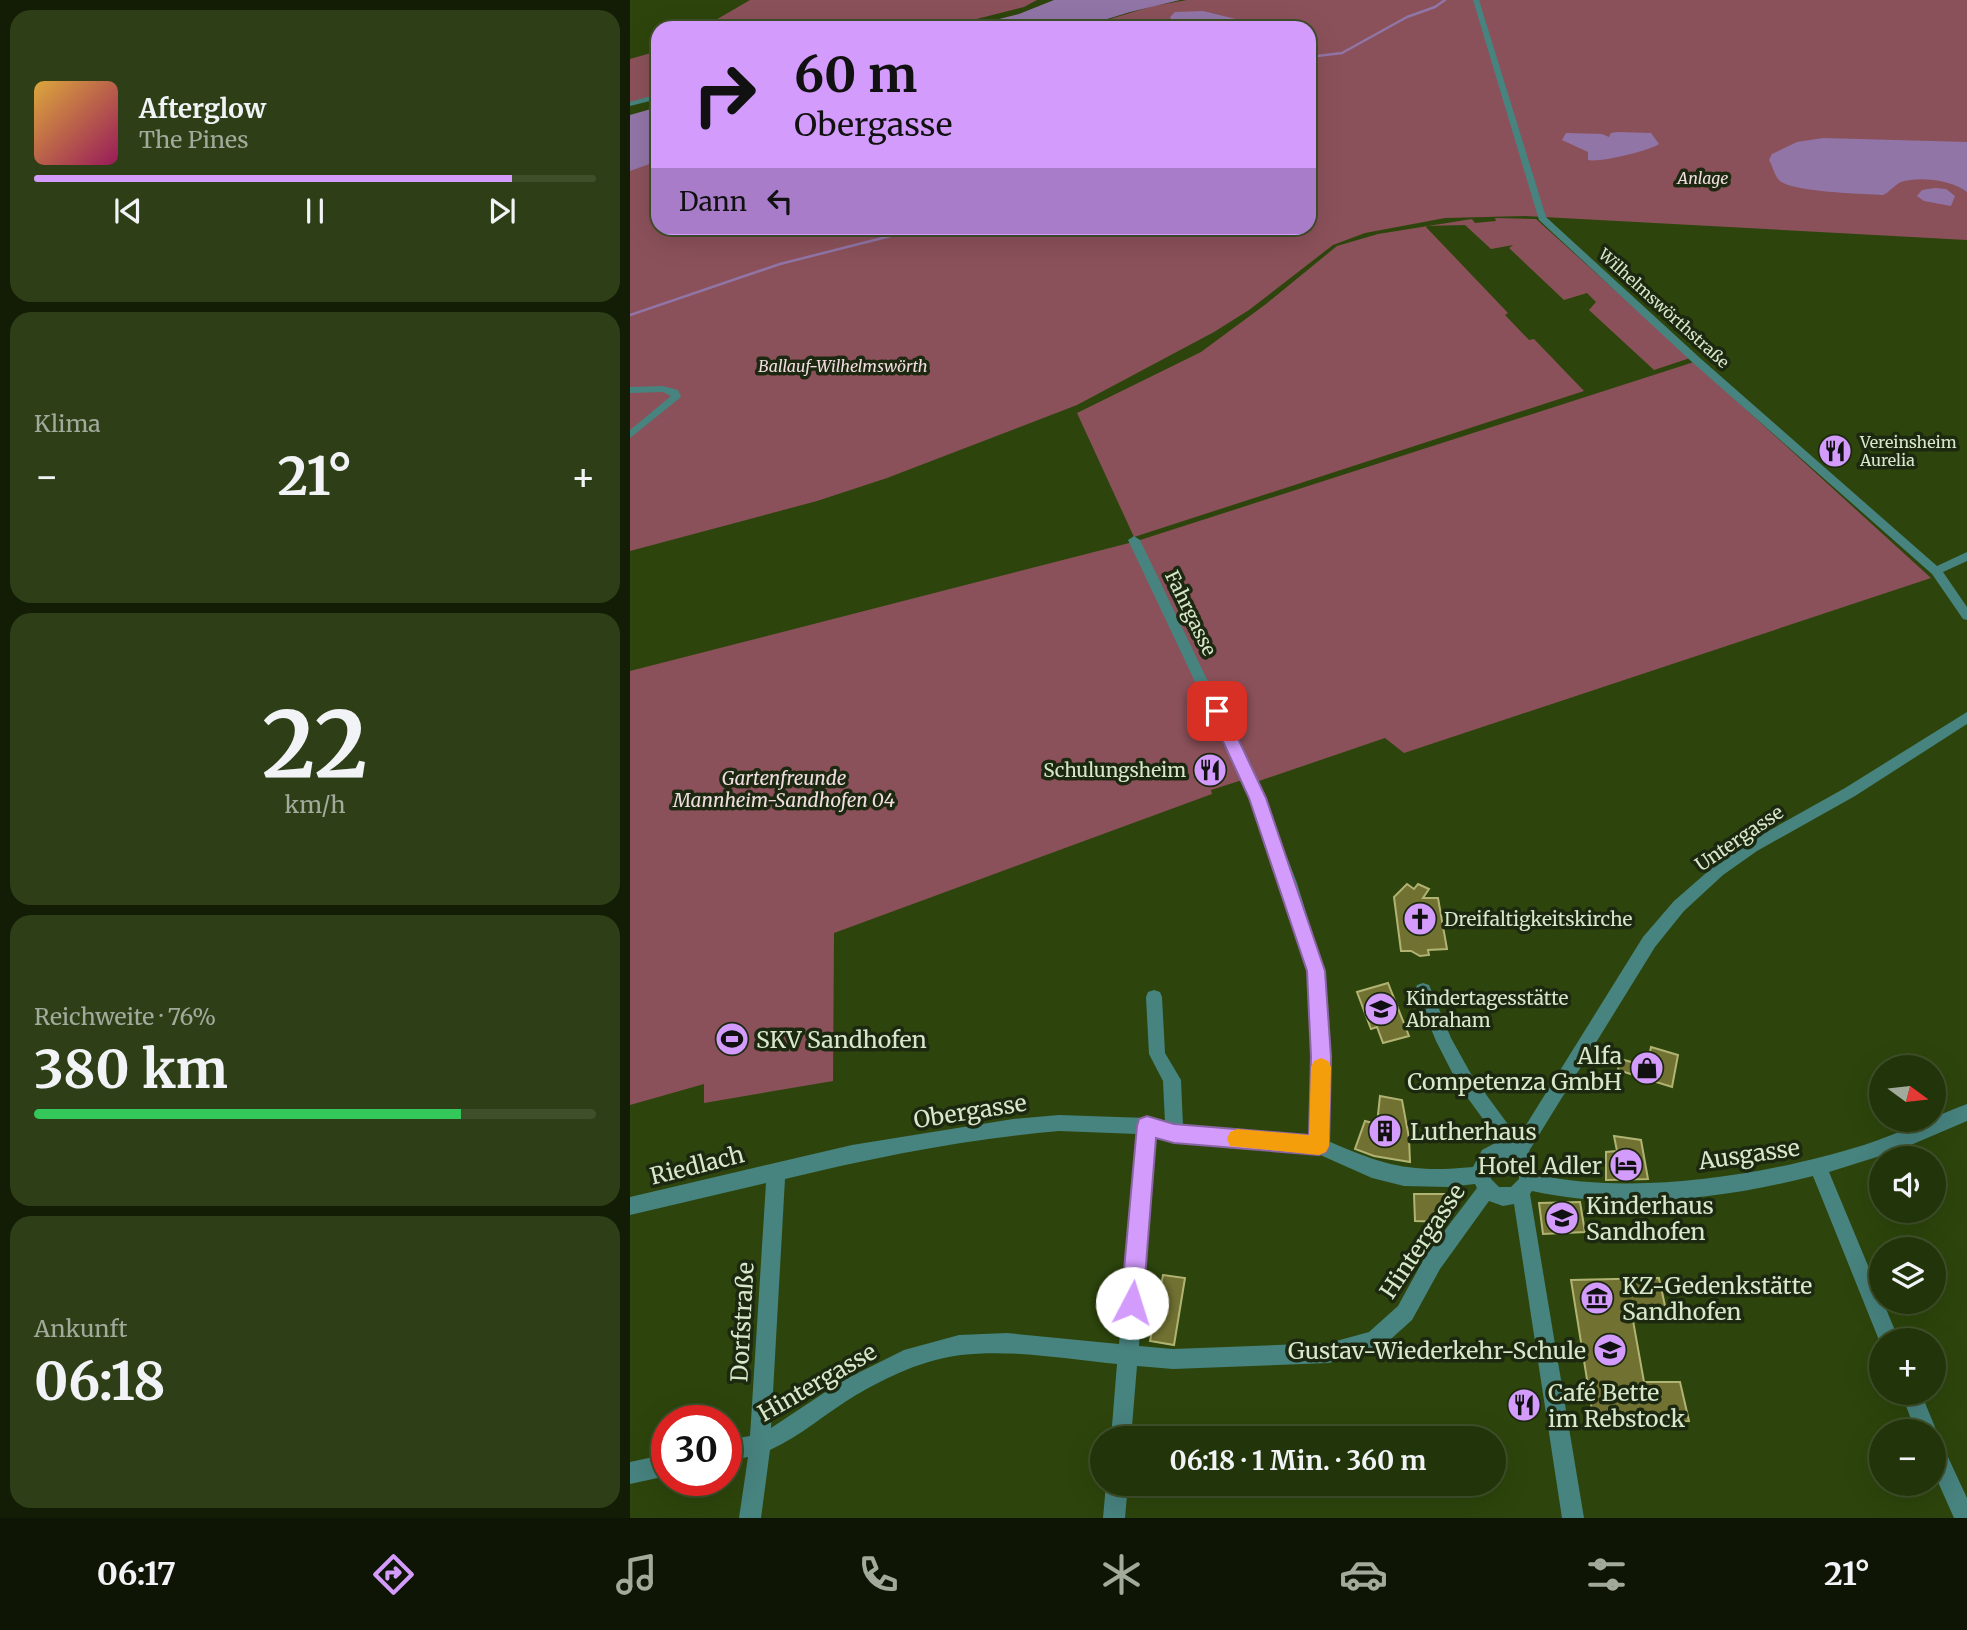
<!DOCTYPE html>
<html lang="de">
<head>
<meta charset="utf-8">
<style>
	:root { --surface:#223409; --page:#2e3f17; --text:#f1f3f6; --muted:#a2aa9c; --line:#3f4f2a; --accent:#d39cfc }
	body { margin:0; font-family:Merriweather,serif; background:var(--page); color:var(--text); height:100vh; display:flex; flex-direction:column; font-size:26px; white-space:nowrap }
	* { box-sizing:border-box; margin:0 }
	p { font-size:23px; color:var(--muted) }
	.icon { flex:none; width:38px; height:38px; fill:none; stroke:currentColor; stroke-width:2; stroke-linecap:round; stroke-linejoin:round }
	.map { position:relative; flex:1; overflow:hidden }
	.side { display:flex; flex-direction:column; gap:10px; padding:10px; background:#131d05; width:630px }
	.side>* { flex:none }
	.top-card { position:absolute; left:21px; top:21px; width:665px; height:214px; border-radius:21px; box-shadow:0 7px 28px #0002,0 0 0 2px var(--line); background:#d39cfc; color:#111; overflow:hidden }
	.needle { width:46px; rotate:105deg }
	.controls { position:absolute; left:1239px; top:1055px; display:grid; gap:14px }
	.controls a { display:grid; place-items:center; width:77px; height:77px; border-radius:50%; background:var(--surface); box-shadow:0 7px 28px #0002,0 0 0 2px var(--line); font-size:35px }
	.speed { position:absolute; left:21px; top:1405px; display:flex; gap:14px; font-size:35px; font-weight:700; text-align:center }
	.speed>* { display:grid; place-content:center; width:91px; height:91px; border-radius:50%; background:var(--surface); box-shadow:0 7px 28px #0002,0 0 0 2px var(--line); line-height:1 }
	.speed .limit { border:10px solid #d22; background:#fff; color:#111 }
	.pin { position:absolute; display:grid; place-items:center; width:60px; height:60px; color:#fff; margin:-30px; border-radius:14px; box-shadow:0 4px 10px #0006 }
	.me { position:absolute; width:77px; margin:-38px; rotate:5deg; stroke-linejoin:round; filter:drop-shadow(0 0 5px #0008) }
	.turn { display:flex; align-items:center; gap:24px; height:147px; padding:0 28px; font-size:32px }
	.turn .icon { width:91px; height:91px; stroke-width:2.5 }
	.turn b { display:block; font-size:49px; line-height:60px }
	.then { display:flex; align-items:center; height:66px; padding:0 28px; background:#0003; gap:14px; font-size:26px }
	.big { font-size:52px; font-weight:700; line-height:1.1 }
	.side .tile { flex:1; display:flex; flex-direction:column; justify-content:center; gap:10px; min-width:0; padding:0 24px; border-radius:21px; background:var(--page) }
	.side .dial { align-items:center; gap:0 }
	.dial b { font-size:91px; line-height:1 }
	.song { display:flex; align-items:center; gap:21px }
	.cover { width:84px; height:84px; border-radius:10px; background:linear-gradient(135deg,hsl(40 70% 55%),hsl(330 70% 35%)) }
	.played { height:7px; border-radius:4px; background:linear-gradient(90deg,var(--accent) 85%,var(--line) 85%) }
	.keys { display:flex; justify-content:space-around; direction:ltr }
	.heat { display:flex; justify-content:space-between; align-items:center; font-size:38px; direction:ltr }
	.charge { height:10px; border-radius:5px; background:linear-gradient(90deg,#34c759 76%,var(--line) 0) }
	.trip { position:absolute; left:460px; top:1426px; width:416px; height:70px; border-radius:35px; background:var(--surface); box-shadow:0 7px 28px #0002,0 0 0 2px var(--line); font-weight:700; line-height:70px; text-align:center }
	.tab-bar { display:flex; height:112px; justify-content:space-around; align-items:center; background:#0e1504; color:var(--muted) }
	.tab-bar .icon { width:49px; height:49px }
	.tab-bar .current { color:var(--accent) }
	.tab-bar b { font-size:32px; color:var(--text) }
	main { display:flex; flex:1; min-height:0 }
	.map>svg:first-child { display:block }
	.green { fill:#8b515a }
	.water { fill:#9175a7 }
	.lines { fill:none; stroke-linecap:round; stroke-linejoin:round }
	.stream { stroke:#9175a7; stroke-width:2.5 }
	.building { fill:#717232; stroke:#b1b372; stroke-width:2 }
	.minor { fill:#47837f; fill-rule:evenodd }
	.route { fill:#d39cfc; stroke:#8965a4; stroke-width:2 }
	.slow { fill:#f59e0b }
	.labels { text-anchor:middle; dominant-baseline:central; stroke-width:7; stroke-linejoin:round; paint-order:stroke }
	.far-park-label { font-size:16px; font-style:italic; fill:#f2dee1; stroke:#1c2810 }
	.far-street-label { font-size:16px; fill:#d8e8ca; stroke:#1c2810 }
	.far-poi-label { font-size:16px; fill:#d8e8ca; stroke:#1c2810; text-anchor:start }
	.street-label { font-size:19px; fill:#d8e8ca; stroke:#1c2810 }
	.poi-label { font-size:19px; fill:#d8e8ca; stroke:#1c2810; text-anchor:start }
	.park-label { font-size:19px; font-style:italic; fill:#f2dee1; stroke:#1c2810 }
	.near-poi-label { font-size:23px; fill:#d8e8ca; stroke:#1c2810; text-anchor:start }
	.near-street-label { font-size:23px; fill:#d8e8ca; stroke:#1c2810 }
</style>
</head>
<body>
<main>
<section class="side">
<div class="tile">
<div class="song"><i class="cover"></i><div><b>Afterglow</b><p>The Pines</p></div></div>
<div class="played"></div>
<div class="keys"><svg class="icon" aria-label="previous" viewBox="0 0 24 24"><path d="M18 5L8 12l10 7zM5 5v14"/></svg><svg class="icon" aria-label="pause" viewBox="0 0 24 24"><path d="M8 5v14M16 5v14"/></svg><svg class="icon" aria-label="next" viewBox="0 0 24 24"><path d="M6 5l10 7-10 7zM19 5v14"/></svg></div>
</div>
<div class="tile"><p>Klima</p>
<div class="heat"><a>−</a><b class="big">21°</b><a>+</a></div>
</div>
<div class="tile dial"><b>22</b><p>km/h</p></div>
<div class="tile"><p>Reichweite · 76%</p><b class="big">380 km</b><div class="charge"></div></div>
<div class="tile"><p>Ankunft</p><b class="big">06:18</b></div>
</section>
<div class="map">
<svg width="1337" height="1518" viewBox="0 0 1337 1518">
	<rect width="100%" height="100%" fill="#2d450c"/>
	<g class="green">
		<path d="M 120,0 L 407,0 L 394,7 L 311,28 L 72,28 Z"/>
		<path d="M 557,0 L 1337,0 L 1337,240 L 895,216 L 815,218 L 735,233 L 703,245 L 619,310 L 584,332 L 447,405 L 257,478 L 187,501 L 0,551 L 0,170 L 28,161 L 28,228 L 679,228 L 679,28 L 450,28 L 523,6 Z"/>
		<path d="M 28,51 L 28,96 L 0,103 L 0,59 Z"/>
		<path d="M 865,218 L 906,219 L 1060,358 L 1024,370 L 959,310 L 966,302 L 957,293 L 934,300 L 879,248 L 883,245 L 861,249 L 835,225 L 795,226 L 878,313 L 875,315 L 899,340 L 904,339 L 954,391 L 504,537 L 447,413 L 571,352 L 636,304 L 707,246 L 748,234 L 842,219 L 845,223 L 866,221 Z"/>
		<path d="M 1064,362 L 1301,578 L 774,753 L 755,738 L 629,781 L 609,781 L 581,790 L 582,794 L 204,933 L 203,1081 L 74,1103 L 74,1084 L 0,1105 L 0,671 L 507,541 Z"/>
	</g>
	<g class="water">
		<path d="M 424,0 L 550,0 L 500,12 L 448,28 L 333,28 L 389,14 Z"/>
		<path d="M 573,11 L 618,22 L 623,27 L 601,28 L 601,24 L 582,19 L 565,19 L 565,22 L 580,28 L 568,28 L 542,21 L 540,17 L 545,12 Z"/>
		<path d="M 28,107 L 28,161 L 0,171 L 0,115 Z"/>
		<path d="M 987,132 L 1021,133 L 1029,144 C 1022,150 969,163 958,160 L 958,152 L 932,140 L 936,133 L 972,134 L 979,137 L 981,133 Z"/>
		<path d="M 1193,138 L 1337,142 L 1337,192 C 1322,180 1289,176 1271,182 C 1264,185 1260,192 1253,195 C 1235,194 1159,192 1149,180 C 1144,175 1143,166 1139,160 L 1142,154 L 1167,142 Z"/>
		<path d="M 1305,188 L 1316,189 L 1325,196 L 1321,206 L 1294,201 L 1287,196 L 1292,190 Z"/>
	</g>
	<g class="lines">
		<g class="stream">
			<path d="M 679,57 L 712,53 L 777,17 L 805,7 L 815,0"/>
			<path d="M 0,315 L 150,264 L 292,228"/>
		</g>
	</g>
	<g class="building">
		<path d="M 777,884 L 784,889 L 788,884 L 799,889 L 793,898 L 808,898 L 817,949 L 798,950 L 799,955 L 790,956 L 781,951 L 771,951 L 764,897 Z"/>
		<path d="M 758,983 L 779,1036 L 753,1043 L 747,1027 L 741,1029 L 727,992 Z"/>
		<path d="M 1021,1047 L 1048,1055 L 1042,1087 L 988,1070 L 990,1059 L 1017,1066 Z"/>
		<path d="M 750,1096 L 772,1100 L 779,1138 L 780,1162 L 744,1156 L 725,1149 L 735,1121 L 747,1124 Z"/>
		<path d="M 984,1136 L 1011,1140 L 1018,1179 L 976,1180 L 976,1152 L 987,1151 Z"/>
		<path d="M 784,1194 L 816,1194 L 818,1222 L 785,1221 Z"/>
		<path d="M 950,1202 L 955,1232 L 913,1234 L 909,1203 Z"/>
		<path d="M 533,1275 L 555,1278 L 544,1345 L 520,1341 Z"/>
		<path d="M 1029,1278 L 1037,1315 L 1002,1315 L 1014,1382 L 1050,1382 L 1059,1421 L 964,1423 L 941,1280 Z"/>
	</g>
	<g class="lines">
		<g class="minor">
			<path d="M 843,0 L 849,0 L 916,217 L 1070,358 L 1307,566 L 1337,552 L 1337,561 L 1313,572 L 1337,607 L 1337,620 L 1333,619 L 1302,574 L 1062,362 L 909,220 Z"/>
			<path d="M 17,97 L 20,97 L 20,101 L 0,106 L 0,102 Z"/>
			<path d="M 33,386 L 48,390 L 51,397 L 0,438 L 0,430 L 41,396 L 33,392 L 0,393 L 0,387 Z"/>
			<path d="M 504,536 L 510,540 L 634,798 L 667,883 L 694,971 L 700,1057 L 698,1141 C 755,1166 781,1173 843,1167 L 852,1150 L 869,1141 L 829,1086 L 806,1041 L 785,990 L 787,985 L 793,983 L 799,985 L 821,1038 L 841,1074 L 888,1138 L 1013,937 L 1044,901 L 1083,867 L 1117,843 L 1215,788 L 1337,712 L 1337,724 L 1225,796 L 1127,851 L 1093,875 L 1054,911 L 1025,947 L 899,1151 L 907,1166 L 908,1175 C 1008,1196 1137,1175 1234,1145 C 1271,1133 1302,1117 1337,1104 L 1337,1121 L 1269,1150 L 1199,1172 L 1269,1340 L 1251,1340 L 1251,1345 L 1183,1176 C 1093,1199 993,1211 902,1191 L 900,1194 L 954,1518 L 932,1518 L 884,1204 L 873,1206 L 859,1201 L 810,1269 L 782,1320 L 752,1347 L 699,1363 L 543,1369 L 507,1366 L 501,1438 L 481,1438 L 487,1364 C 436,1359 383,1349 331,1355 C 295,1359 257,1377 226,1395 C 196,1413 171,1436 140,1450 L 131,1518 L 109,1518 L 118,1457 L 96,1461 L 96,1440 L 120,1436 L 136,1183 L 0,1215 L 0,1197 L 222,1145 L 383,1119 L 429,1115 L 517,1118 L 535,1123 L 533,1081 L 519,1054 L 516,997 L 518,992 L 524,990 L 530,992 L 532,997 L 535,1053 L 551,1080 L 553,1126 L 680,1137 L 682,1057 L 678,971 L 651,883 L 620,798 L 498,540 ZM 429,1131 L 507,1134 L 489,1344 L 377,1333 L 329,1335 L 274,1350 L 212,1381 L 141,1428 L 155,1179 C 245,1157 337,1139 429,1131 ZM 525,1137 L 544,1142 L 688,1154 L 742,1178 L 774,1186 L 818,1187 L 845,1184 L 847,1188 L 796,1255 L 768,1306 L 739,1332 L 699,1343 L 543,1349 L 509,1346 ZM 870,1158 L 880,1158 L 889,1167 L 889,1179 L 881,1187 L 869,1187 L 861,1179 L 861,1167 Z"/>
			<path d="M 1271,1393 L 1291,1393 L 1307,1432 L 1305,1439 L 1311,1442 L 1337,1498 L 1337,1518 L 1324,1518 L 1304,1473 L 1304,1432 L 1286,1432 Z"/>
			<path d="M 37,1454 L 37,1476 L 0,1484 L 0,1462 Z"/>
			<path d="M 476,1484 L 498,1484 L 495,1518 L 473,1518 Z"/>
		</g>
	</g>
	<path class="route" d="M 587,706 L 595,711 L 636,798 L 695,971 L 701,1057 L 699,1146 L 696,1152 L 689,1155 L 544,1143 L 526,1138 L 513,1303 L 510,1310 L 502,1314 L 494,1310 L 491,1303 L 507,1126 L 509,1119 L 517,1116 L 544,1124 L 679,1135 L 681,1057 L 677,971 L 619,798 L 579,711 Z"/>
	<path class="slow" d="M 691,1058 L 698,1061 L 701,1067 L 699,1146 L 696,1152 L 689,1155 L 600,1146 L 597,1139 L 600,1132 L 607,1129 L 679,1135 L 681,1067 L 684,1061 Z"/>
	<defs>
		<symbol id="restaurant-disc" viewBox="-11 -11 22 22"><circle r="9.5" fill="#d39cfc" stroke="#1c2810"/><path d="M-5-6h1v4h1v-4h1v4h1v-4h1v5L-1.5 .5V6h-2V.5L-5-1ZM5-6V6H3V1.5H1.5Q1.5-4 5-6Z" fill="#111"/></symbol>
		<symbol id="church-disc" viewBox="-11 -11 22 22"><circle r="9.5" fill="#d39cfc" stroke="#1c2810"/><path d="M-1.2-6h2.4v3.5h3.3v2.4h-3.3V6h-2.4V-.1h-3.3v-2.4h3.3Z" fill="#111"/></symbol>
		<symbol id="school-disc" viewBox="-11 -11 22 22"><circle r="9.5" fill="#d39cfc" stroke="#1c2810"/><path d="M0-5L7-2L0 1L-7-2ZM-4 1L0 2.5L4 1V4Q0 6-4 4Z" fill="#111"/></symbol>
		<symbol id="stadium-disc" viewBox="-11 -11 22 22"><circle r="9.5" fill="#d39cfc" stroke="#1c2810"/><path d="M0-5a6.5 5 0 1 0 0 10a6.5 5 0 1 0 0-10ZM-3.5-1.8h7v3.6h-7Z" fill="#111"/></symbol>
		<symbol id="shop-disc" viewBox="-11 -11 22 22"><circle r="9.5" fill="#d39cfc" stroke="#1c2810"/><path d="M-5-2.5h2.3a2.7 3.5 0 0 1 5.4 0H5L5.5 6h-11ZM-1.5-2.5h3a1.5 2.3 0 0 0-3 0Z" fill="#111"/></symbol>
		<symbol id="building-disc" viewBox="-11 -11 22 22"><circle r="9.5" fill="#d39cfc" stroke="#1c2810"/><path d="M-4-6H4V6H1V3H-1V6H-4ZM-2.5-4.3h1.7v1.8h-1.7ZM.8-4.3h1.7v1.8H.8ZM-2.5-1h1.7V.8h-1.7ZM.8-1h1.7V.8H.8Z" fill="#111"/></symbol>
		<symbol id="hotel-disc" viewBox="-11 -11 22 22"><circle r="9.5" fill="#d39cfc" stroke="#1c2810"/><path d="M-6-4.5h1.5V1H6V5H4.5V3h-9V5H-6ZM-4 0a1.8 1.8 0 1 1 3.6 0ZM.5 0V-2.5h3Q6-2.5 6 0Z" fill="#111"/></symbol>
		<symbol id="museum-disc" viewBox="-11 -11 22 22"><circle r="9.5" fill="#d39cfc" stroke="#1c2810"/><path d="M0-6L6-3V-2H-6V-3ZM-5-1h2V3h-2ZM-1-1h2V3h-2ZM3-1h2V3H3ZM-6 4H6V6H-6Z" fill="#111"/></symbol>
	</defs>
	<g fill-rule="evenodd">
		<use href="#restaurant-disc" x="1186" y="432" width="38" height="38"/>
		<use href="#restaurant-disc" x="561" y="751" width="38" height="38"/>
		<use href="#church-disc" x="771" y="900" width="38" height="38"/>
		<use href="#school-disc" x="732" y="990" width="38" height="38"/>
		<use href="#stadium-disc" x="83" y="1020" width="38" height="38"/>
		<use href="#shop-disc" x="998" y="1049" width="38" height="38"/>
		<use href="#building-disc" x="736" y="1112" width="38" height="38"/>
		<use href="#hotel-disc" x="977" y="1146" width="38" height="38"/>
		<use href="#school-disc" x="913" y="1199" width="38" height="38"/>
		<use href="#museum-disc" x="948" y="1279" width="38" height="38"/>
		<use href="#school-disc" x="961" y="1331" width="38" height="38"/>
		<use href="#restaurant-disc" x="875" y="1386" width="38" height="38"/>
	</g>
	<g class="labels">
		<g class="far-park-label">
			<text x="1073" y="178">Anlage</text>
			<text x="213" y="366">Ballauf-Wilhelmswörth</text>
		</g>
		<g class="far-street-label">
			<text transform="translate(1034 308) rotate(42)">Wilhelmswörthstraße</text>
		</g>
		<g class="far-poi-label">
			<text x="1230" y="442">Vereinsheim<tspan x="1230" dy="18">Aurelia</tspan></text>
		</g>
		<g class="street-label">
			<text transform="translate(561 613) rotate(64)">Fahrgasse</text>
			<text transform="translate(1109 838) rotate(-34)">Untergasse</text>
		</g>
		<g class="poi-label">
			<text x="556" y="770" text-anchor="end">Schulungsheim</text>
			<text x="814" y="919">Dreifaltigkeitskirche</text>
			<text x="776" y="998">Kindertagesstätte<tspan x="776" dy="22">Abraham</tspan></text>
		</g>
		<g class="park-label">
			<text x="154" y="778">Gartenfreunde<tspan x="154" dy="22">Mannheim-Sandhofen 04</tspan></text>
		</g>
		<g class="near-poi-label">
			<text x="126" y="1039">SKV Sandhofen</text>
			<text x="992" y="1055" text-anchor="end">Alfa<tspan x="992" dy="26">Competenza GmbH</tspan></text>
			<text x="780" y="1131">Lutherhaus</text>
			<text x="972" y="1165" text-anchor="end">Hotel Adler</text>
			<text x="956" y="1205">Kinderhaus<tspan x="956" dy="26">Sandhofen</tspan></text>
			<text x="992" y="1285">KZ-Gedenkstätte<tspan x="992" dy="26">Sandhofen</tspan></text>
			<text x="956" y="1350" text-anchor="end">Gustav-Wiederkehr-Schule</text>
			<text x="918" y="1392">Café Bette<tspan x="918" dy="26">im Rebstock</tspan></text>
		</g>
		<g class="near-street-label">
			<text transform="translate(340 1111) rotate(-9)">Obergasse</text>
			<text transform="translate(1119 1154) rotate(-8)">Ausgasse</text>
			<text transform="translate(67 1165) rotate(-14)">Riedlach</text>
			<text transform="translate(792 1241) rotate(-56)">Hintergasse</text>
			<text transform="translate(112 1322) rotate(-87)">Dorfstraße</text>
			<text transform="translate(187 1382) rotate(-30)">Hintergasse</text>
		</g>
	</g>
</svg>
<div class="controls">
<a><svg class="needle" viewBox="-14 -14 28 28"><path d="M0-13l5 13h-10z" fill="#e53935"/><path d="M0 13l5-13h-10z" fill="#a2aa9c"/></svg></a>
<a><svg class="icon" aria-label="sound" viewBox="0 0 24 24"><path d="M4 9h4l5-4v14l-5-4H4zM17 9q2 3 0 6"/></svg></a>
<a><svg class="icon" aria-label="layers" viewBox="0 0 24 24"><path d="M12 4l9 5-9 5-9-5zM3 14l9 5 9-5"/></svg></a>
<a>+</a>
<a>−</a>
</div>
<div class="speed"><div class="limit">30</div></div>
<div class="pin" style="left:587px;top:711px;background:#d93025"><svg class="icon" aria-label="arrive" viewBox="0 0 24 24"><path d="M6 21V4h12l-3 4 3 4H6"/></svg></div>
<svg class="me" style="left:502px;top:1303px" viewBox="-20 -20 40 40"><circle r="19" fill="#fff"/><path d="M0-13L10 11 0 6-10 11z" fill="#d39cfc"/></svg>
<div class="trip">06:18 · 1 Min. · 360 m</div>
<div class="top-card">
<div class="turn"><svg class="icon" aria-label="right" viewBox="0 0 24 24"><path d="M7 20v-9h11M14 6l5 5-5 5"/></svg><div><b>60 m</b>Obergasse</div></div>
<div class="then">Dann<svg class="icon" aria-label="left" viewBox="0 0 24 24"><path d="M17 20v-9H6M10 6l-5 5 5 5"/></svg></div>
</div>
</div>
</main>
<nav class="tab-bar">
<b>06:17</b>
<svg class="icon current" aria-label="directions" viewBox="0 0 24 24"><path d="M12 3l9 9-9 9-9-9zM9 14v-3h6M13 9l2 2-2 2"/></svg>
<svg class="icon" aria-label="music" viewBox="0 0 24 24"><path d="M9 18V5l10-2v13"/><circle cx="6" cy="18" r="3"/><circle cx="16" cy="16" r="3"/></svg>
<svg class="icon" aria-label="phone" viewBox="0 0 24 24"><path d="M5 4h4l2 5-3 2q2 4 5 5l2-3 5 2v4C11 20 4 13 5 4z"/></svg>
<svg class="icon" aria-label="climate" viewBox="0 0 24 24"><path d="M12 3v18M4 7l16 10M4 17L20 7"/></svg>
<svg class="icon" aria-label="car" viewBox="0 0 24 24"><path d="M5 17H2v-5l4-1 3-4h7l3 4 3 1v5h-3M9 17h6M6 11h13"/><circle cx="7" cy="17" r="2"/><circle cx="17" cy="17" r="2"/></svg>
<svg class="icon" aria-label="filters" viewBox="0 0 24 24"><path d="M4 7h16M4 17h16"/><circle cx="9" cy="7" r="2"/><circle cx="15" cy="17" r="2"/></svg>
<b>21°</b>
</nav>
</body>
</html>
